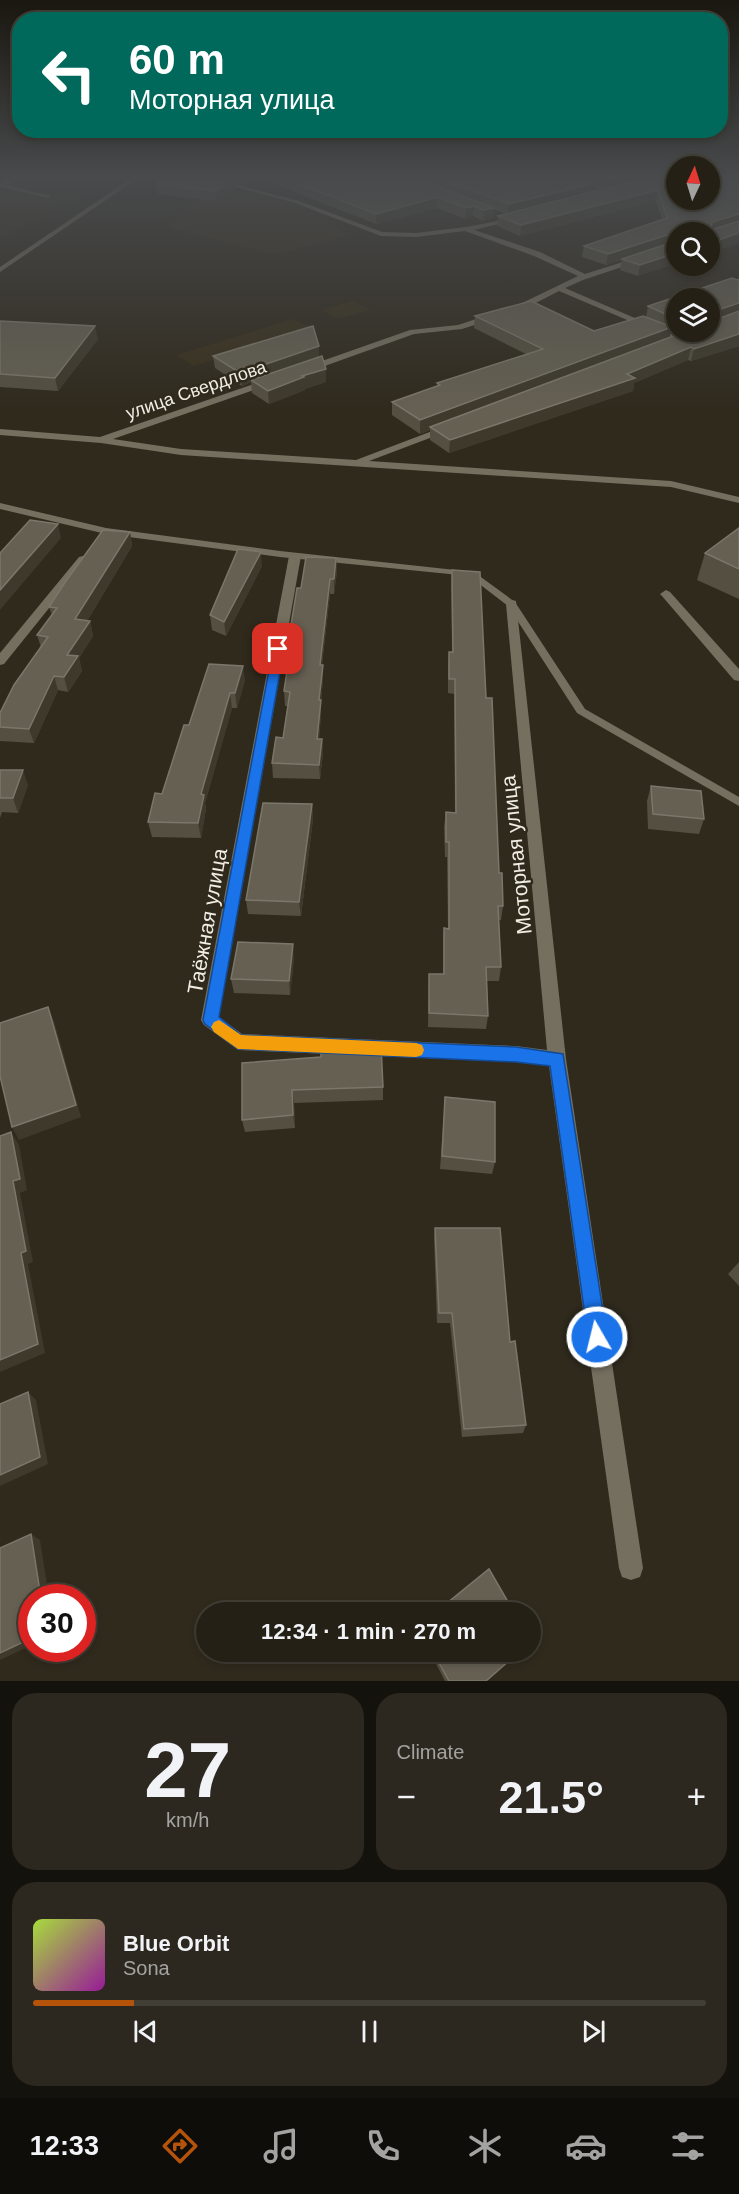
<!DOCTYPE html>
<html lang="en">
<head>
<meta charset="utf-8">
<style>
	:root { --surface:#242016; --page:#2c281f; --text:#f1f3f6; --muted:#a3a3a1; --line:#413e35; --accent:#b45309 }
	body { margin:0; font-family:Helvetica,sans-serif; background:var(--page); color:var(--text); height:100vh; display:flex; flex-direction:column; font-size:22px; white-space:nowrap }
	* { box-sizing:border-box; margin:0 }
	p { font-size:20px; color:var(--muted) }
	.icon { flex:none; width:33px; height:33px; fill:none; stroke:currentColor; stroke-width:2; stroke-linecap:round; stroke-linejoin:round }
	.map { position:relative; height:1681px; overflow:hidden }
	.side { display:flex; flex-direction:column; gap:12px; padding:12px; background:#14120c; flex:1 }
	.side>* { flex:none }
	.hud { position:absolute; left:12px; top:12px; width:716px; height:126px; border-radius:24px; box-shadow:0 3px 9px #0003,0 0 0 2px var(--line); background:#00695c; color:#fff; overflow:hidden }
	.needle { width:39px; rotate:4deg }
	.buttons { position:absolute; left:666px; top:156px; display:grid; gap:12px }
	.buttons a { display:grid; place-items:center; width:54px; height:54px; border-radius:50%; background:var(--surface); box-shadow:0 3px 9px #0003,0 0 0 2px var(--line); font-size:30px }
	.speed { position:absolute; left:18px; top:1584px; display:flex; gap:12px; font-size:30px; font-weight:700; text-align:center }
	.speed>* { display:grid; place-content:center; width:78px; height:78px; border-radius:50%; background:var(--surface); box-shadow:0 3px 9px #0003,0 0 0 2px var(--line); line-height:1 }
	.speed .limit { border:9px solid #d22; background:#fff; color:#111 }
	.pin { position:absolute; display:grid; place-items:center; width:51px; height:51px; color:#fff; margin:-26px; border-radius:12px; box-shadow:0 3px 9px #0006 }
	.me { position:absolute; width:66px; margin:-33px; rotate:352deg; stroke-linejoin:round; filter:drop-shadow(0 0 4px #0008) }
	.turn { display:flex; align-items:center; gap:21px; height:126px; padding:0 18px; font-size:27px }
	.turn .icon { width:78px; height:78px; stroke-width:2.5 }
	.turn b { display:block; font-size:42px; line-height:51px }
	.big { font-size:45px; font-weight:700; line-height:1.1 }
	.side .card { flex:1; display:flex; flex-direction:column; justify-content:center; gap:9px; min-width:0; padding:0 21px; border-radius:24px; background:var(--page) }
	.side .dial { align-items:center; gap:0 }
	.dial b { font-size:78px; line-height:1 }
	.song { display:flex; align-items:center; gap:18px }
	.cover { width:72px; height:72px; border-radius:9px; background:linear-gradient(135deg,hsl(80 70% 55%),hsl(300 70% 35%)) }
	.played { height:6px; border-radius:3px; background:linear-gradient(90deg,var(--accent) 15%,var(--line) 15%) }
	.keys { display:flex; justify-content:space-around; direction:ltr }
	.heat { display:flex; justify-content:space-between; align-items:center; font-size:33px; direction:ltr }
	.side .tiles { flex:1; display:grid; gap:12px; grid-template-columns:1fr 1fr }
	.card:last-child { grid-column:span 2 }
	.trip { position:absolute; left:196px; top:1602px; width:345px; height:60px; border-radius:30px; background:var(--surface); box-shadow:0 3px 9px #0003,0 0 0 2px var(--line); font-weight:700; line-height:60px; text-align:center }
	.tabs { display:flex; height:96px; justify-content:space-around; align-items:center; background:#0e0d09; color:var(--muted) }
	.tabs .icon { width:42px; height:42px }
	.tabs .on { color:var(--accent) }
	.tabs b { font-size:27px; color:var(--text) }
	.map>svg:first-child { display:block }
	.built { fill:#38301c }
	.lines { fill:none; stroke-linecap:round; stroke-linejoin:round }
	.service { fill:#756f5f; fill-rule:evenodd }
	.minor { fill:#756f5f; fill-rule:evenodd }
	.tertiary { fill:#756f5f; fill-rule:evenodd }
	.wall { fill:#544f40; fill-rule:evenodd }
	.shaded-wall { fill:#3e392b }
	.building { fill:#656052; stroke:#7a7669; stroke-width:1.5 }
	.route { fill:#1a73e8; stroke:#114b97; stroke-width:1.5 }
	.slow { fill:#f59e0b }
	.labels { text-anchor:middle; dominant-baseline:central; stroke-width:5; stroke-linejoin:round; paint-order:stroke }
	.far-street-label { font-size:18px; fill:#f0ede4; stroke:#302a1d }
	.street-label { font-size:21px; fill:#f0ede4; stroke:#302a1d }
</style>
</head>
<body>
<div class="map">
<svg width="739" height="1681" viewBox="0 0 739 1681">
	<rect width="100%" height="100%" fill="#302a1d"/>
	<g class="built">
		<path d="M 0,175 L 119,175 L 71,206 L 61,205 L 0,240 Z"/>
		<path d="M 217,183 L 288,202 L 349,235 L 274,255 L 168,227 Z"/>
		<path d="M 353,301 L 371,310 L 338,319 L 321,310 Z"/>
		<path d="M 293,319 L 314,329 L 193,366 L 177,355 Z"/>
	</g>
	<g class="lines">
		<g class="service">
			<path d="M 18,175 L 23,175 L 7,185 L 51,196 L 48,198 L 0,187 L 0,184 Z"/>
			<path d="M 0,503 L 106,528 L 280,551 L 474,572 L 515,602 L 585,709 L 739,797 L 739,806 L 577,713 L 508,606 L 469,576 L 280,557 L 106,534 L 0,509 Z"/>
		</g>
		<g class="minor">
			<path d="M 191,175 L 200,175 L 299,201 L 382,232 L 416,233 L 466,227 L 519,217 L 519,219 L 474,230 L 540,252 L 585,274 L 676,245 L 676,249 L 583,280 L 565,288 L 686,340 L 679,342 L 559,291 L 524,309 L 462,329 L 414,334 L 308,372 L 302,372 L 302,368 L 410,330 L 458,325 L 518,305 L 578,276 L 534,256 L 465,231 L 416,237 L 381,236 L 295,203 Z"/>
			<path d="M 271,378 L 275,381 L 274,383 L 113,439 L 181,449 L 356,460 L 448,425 L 451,426 L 451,430 L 369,461 L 671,481 L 739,497 L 739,503 L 671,487 L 181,455 L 101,443 L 0,435 L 0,429 L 100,437 Z"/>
			<path d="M 295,553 L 301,556 L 219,1017 L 242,1034 L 516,1046 L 547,1050 L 506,604 L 512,600 L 516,601 L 566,1059 L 643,1568 L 640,1577 L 631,1580 L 622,1577 L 619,1568 L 549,1066 L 516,1062 L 238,1050 L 204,1025 L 201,1020 L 289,556 Z"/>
			<path d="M 83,556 L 87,557 L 87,561 L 4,664 L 0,665 L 0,653 L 79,557 Z"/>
			<path d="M 666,590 L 670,592 L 739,669 L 739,681 L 734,680 L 662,596 L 660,594 Z"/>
		</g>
		<path class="tertiary" d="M 136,175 L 143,175 L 0,272 L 0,267 Z"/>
	</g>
	<g class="wall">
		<path d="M 168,175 L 739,175 L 739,243 L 710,253 L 676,232 L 638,276 L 620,270 L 622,260 L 606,265 L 582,257 L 584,246 L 662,219 L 656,201 L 520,236 L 497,226 L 498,216 L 506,214 L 494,209 L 493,218 L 483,221 L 473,216 L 465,219 L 437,208 L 376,224 L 254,176 L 242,184 L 234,182 L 235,189 L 217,201 L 157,194 L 156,184 ZM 592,186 L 601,189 L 591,192 Z"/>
		<path d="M 739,279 L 739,346 L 691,361 L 688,360 L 634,383 L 633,391 L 449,453 L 430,440 L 430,430 L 420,434 L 392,415 L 392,402 L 437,386 L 437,383 L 526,354 L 474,328 L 475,316 L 594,331 L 646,317 L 648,306 ZM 676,298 L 710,298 L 710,332 L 676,332 ZM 671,330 L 679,333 L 670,337 Z"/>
		<path d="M 0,321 L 98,339 L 58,391 L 0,387 Z"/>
		<path d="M 213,356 L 319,357 L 326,369 L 326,382 L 304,389 L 305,390 L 269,404 L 252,393 L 251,382 L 242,386 L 215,368 Z"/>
		<path d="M 739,528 L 739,599 L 697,580 L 705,553 Z"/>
		<path d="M 130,532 L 132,546 L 87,621 L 90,621 L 93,636 L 79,658 L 82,671 L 68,692 L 58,690 L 34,743 L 0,741 L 0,713 L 41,647 L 37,635 L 52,615 L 49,607 Z"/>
		<path d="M 336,558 L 337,572 L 334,594 L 330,594 L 322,665 L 323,679 L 321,701 L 321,715 L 319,739 L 322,739 L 323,753 L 320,779 L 273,778 L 272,763 L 283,738 L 288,706 L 285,706 L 284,691 L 290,650 L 289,637 L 301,588 Z"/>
		<path d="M 262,566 L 226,636 L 212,630 L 210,615 Z"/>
		<path d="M 452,570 L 486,698 L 499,873 L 503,906 L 501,920 L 499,920 L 501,967 L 499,981 L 487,981 L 488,1016 L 486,1029 L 428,1027 L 429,974 L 443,974 L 443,942 L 444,928 L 448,929 L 447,857 L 445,857 L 444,827 L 446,812 L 455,813 L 454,694 L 448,693 L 448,666 L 449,652 L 452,652 L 451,584 Z"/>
		<path d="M 245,680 L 237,708 L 232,708 L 205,803 L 206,809 L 201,838 L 152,837 L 148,822 L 162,794 L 189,725 Z"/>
		<path d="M 0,770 L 28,785 L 18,813 L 2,812 L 0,818 Z"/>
		<path d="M 651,786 L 704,819 L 699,834 L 648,829 L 647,801 Z"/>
		<path d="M 312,804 L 313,819 L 301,916 L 248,914 L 246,900 Z"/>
		<path d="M 294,958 L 290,995 L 234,993 L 231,979 Z"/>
		<path d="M 321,1057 L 383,1087 L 383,1100 L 294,1103 L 295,1128 L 245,1132 L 242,1120 Z"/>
		<path d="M 445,1097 L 495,1162 L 492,1174 L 440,1169 Z"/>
		<path d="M 435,1228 L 510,1342 L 526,1425 L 523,1433 L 462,1437 L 450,1323 L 437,1323 L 434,1239 Z"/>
		<path d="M 739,1262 L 739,1286 L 728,1274 Z"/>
		<path d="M 430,1652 L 519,1652 L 486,1681 L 445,1681 Z"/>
	</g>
	<g class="shaded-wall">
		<path d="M 242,175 L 254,175 L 254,176 L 242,184 Z"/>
		<path d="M 631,175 L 671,175 L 606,191 L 608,181 Z"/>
		<path d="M 234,179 L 235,189 L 217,201 L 216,191 Z"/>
		<path d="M 593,184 L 591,195 L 508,215 L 509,204 Z"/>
		<path d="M 658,190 L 656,201 L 520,236 L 521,225 Z"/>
		<path d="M 438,197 L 437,208 L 376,224 L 376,214 Z"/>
		<path d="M 474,206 L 473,216 L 465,219 L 466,208 Z"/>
		<path d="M 494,208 L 493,218 L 483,221 L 484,210 Z"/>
		<path d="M 739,214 L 739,224 L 710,233 L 712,222 Z"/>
		<path d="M 676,233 L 676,243 L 622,259 L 622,260 L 606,265 L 608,254 Z"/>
		<path d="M 739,233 L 739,243 L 710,253 L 710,243 Z"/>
		<path d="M 676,253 L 676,264 L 638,276 L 640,265 Z"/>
		<path d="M 739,303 L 739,311 L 710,324 L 712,312 Z"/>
		<path d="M 95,326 L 98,339 L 58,391 L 55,378 Z"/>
		<path d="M 672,327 L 669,340 L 430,427 L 430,430 L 420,434 L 420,420 Z"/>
		<path d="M 739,334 L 739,346 L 691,361 L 694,349 Z"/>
		<path d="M 319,346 L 319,359 L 251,380 L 251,382 L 242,386 L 240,373 Z"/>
		<path d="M 691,347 L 688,360 L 634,383 L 633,391 L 449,453 L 450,440 L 627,374 Z"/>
		<path d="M 326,369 L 326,382 L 304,389 L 305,390 L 269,404 L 268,391 L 302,376 Z"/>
		<path d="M 58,524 L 61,538 L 0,610 L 0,590 Z"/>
		<path d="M 130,532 L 132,546 L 79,634 L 75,619 Z"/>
		<path d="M 261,552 L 262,566 L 226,636 L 224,622 Z"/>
		<path d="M 336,558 L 337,572 L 334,594 L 334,579 Z"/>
		<path d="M 330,579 L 330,594 L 320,679 L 320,665 Z"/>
		<path d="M 90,621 L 93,636 L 79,658 L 82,671 L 68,692 L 64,677 L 67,655 Z"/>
		<path d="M 323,665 L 323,679 L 321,701 L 321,715 L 318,753 L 317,739 L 319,700 Z"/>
		<path d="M 243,666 L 245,680 L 237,708 L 235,693 Z"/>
		<path d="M 54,676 L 58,690 L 34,743 L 29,729 Z"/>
		<path d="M 230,693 L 232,708 L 205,803 L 206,809 L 201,838 L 198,823 L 201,794 Z"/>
		<path d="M 322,739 L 323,753 L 320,779 L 319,765 Z"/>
		<path d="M 23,770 L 28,785 L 18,813 L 13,798 Z"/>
		<path d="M 312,804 L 313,819 L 301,916 L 299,902 Z"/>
		<path d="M 293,944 L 294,958 L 290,995 L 289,981 Z"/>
		<path d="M 48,1007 L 54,1021 L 81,1117 L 19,1140 L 12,1127 Z"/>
		<path d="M 292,1090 L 294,1103 L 295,1128 L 293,1115 Z"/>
		<path d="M 11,1132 L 19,1145 L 27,1190 L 20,1193 L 33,1262 L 28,1264 L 45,1353 L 0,1372 L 0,1360 L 21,1253 L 13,1181 Z"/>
		<path d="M 28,1392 L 36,1400 L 48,1464 L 0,1486 L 0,1475 Z"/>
		<path d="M 31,1534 L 40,1540 L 49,1598 L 41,1598 Z"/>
		<path d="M 32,1638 L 32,1645 L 0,1660 L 0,1653 Z"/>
	</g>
	<g class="building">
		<path d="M 168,175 L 218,175 L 234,179 L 216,191 L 156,184 Z"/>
		<path d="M 276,175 L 407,175 L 494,208 L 484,210 L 474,206 L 466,208 L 438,197 L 376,214 Z"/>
		<path d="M 428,175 L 565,175 L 593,184 L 509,204 Z"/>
		<path d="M 590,175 L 631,175 L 608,181 Z"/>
		<path d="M 657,175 L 676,175 L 676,200 L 710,200 L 710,175 L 739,175 L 739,214 L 712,222 L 711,230 L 739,221 L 739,233 L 710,243 L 710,232 L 676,232 L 608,254 L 584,246 L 667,218 L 658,190 L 521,225 L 498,216 Z"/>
		<path d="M 676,241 L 676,253 L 640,265 L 622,259 Z"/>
		<path d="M 732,278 L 737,280 L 739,279 L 739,303 L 712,312 L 711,318 L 710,318 L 710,298 L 676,298 L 676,319 L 648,306 Z"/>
		<path d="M 531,301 L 594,331 L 643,316 L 672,327 L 420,420 L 392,402 L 440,385 L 437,383 L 543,349 L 475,316 Z"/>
		<path d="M 739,311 L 739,334 L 694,349 L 691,347 L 627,374 L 635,378 L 450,440 L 430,427 L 684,332 L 710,332 L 710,322 Z"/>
		<path d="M 0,321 L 95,326 L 55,378 L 0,374 Z"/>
		<path d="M 313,326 L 319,346 L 240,373 L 213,356 Z"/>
		<path d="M 322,356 L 326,369 L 302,376 L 304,377 L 268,391 L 251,380 Z"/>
		<path d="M 30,520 L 58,524 L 0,590 L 0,553 Z"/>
		<path d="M 739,528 L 739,569 L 705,553 Z"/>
		<path d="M 103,530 L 130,532 L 75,619 L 90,621 L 67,655 L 78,656 L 64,677 L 54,676 L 29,729 L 0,727 L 0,713 L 14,685 L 48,637 L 37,635 L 57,608 L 49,607 L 66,581 Z"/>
		<path d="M 238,549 L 261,552 L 224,622 L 210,615 Z"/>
		<path d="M 306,557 L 336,558 L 334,579 L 330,579 L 320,665 L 323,665 L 319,700 L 321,700 L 317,739 L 322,739 L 319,765 L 272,763 L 276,737 L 283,738 L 290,692 L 284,691 L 292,637 L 289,637 L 297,588 L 301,588 Z"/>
		<path d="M 452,570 L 480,572 L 486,698 L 492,698 L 499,873 L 502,873 L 503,906 L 498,906 L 501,967 L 486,967 L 488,1016 L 429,1013 L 429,974 L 444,974 L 444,928 L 449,929 L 449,842 L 446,842 L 446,812 L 456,813 L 455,679 L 449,679 L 449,652 L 453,652 Z"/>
		<path d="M 209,664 L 243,666 L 235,693 L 230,693 L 201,794 L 204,795 L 198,823 L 148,822 L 155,793 L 162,794 L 184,725 L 189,725 Z"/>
		<path d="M 0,770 L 23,770 L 13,798 L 0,798 Z"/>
		<path d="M 651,786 L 701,791 L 704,819 L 653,814 Z"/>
		<path d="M 263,803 L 312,804 L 299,902 L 246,900 Z"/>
		<path d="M 238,942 L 293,944 L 289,981 L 231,979 Z"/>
		<path d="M 48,1007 L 76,1105 L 12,1127 L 0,1076 L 0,1023 Z"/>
		<path d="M 381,1045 L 383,1087 L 292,1090 L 293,1115 L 242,1120 L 242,1063 L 321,1057 L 321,1046 Z"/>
		<path d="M 445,1097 L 495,1102 L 495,1162 L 442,1156 Z"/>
		<path d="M 11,1132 L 20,1179 L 13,1181 L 26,1251 L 21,1253 L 38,1344 L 0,1360 L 0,1136 Z"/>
		<path d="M 435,1228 L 500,1228 L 510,1342 L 515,1341 L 526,1425 L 464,1429 L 452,1313 L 439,1313 Z"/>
		<path d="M 28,1392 L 40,1457 L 0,1475 L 0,1404 Z"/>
		<path d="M 31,1534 L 41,1598 L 32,1598 L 32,1638 L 0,1653 L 0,1548 Z"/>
		<path d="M 489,1569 L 514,1612 L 436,1612 Z"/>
		<path d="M 433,1652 L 519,1652 L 486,1681 L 449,1681 Z"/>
	</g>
	<linearGradient id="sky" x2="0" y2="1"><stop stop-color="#1a1710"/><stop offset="0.43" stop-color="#484a4c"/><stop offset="1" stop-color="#484a4c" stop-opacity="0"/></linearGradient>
	<rect width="739" height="410" fill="url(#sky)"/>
	<path class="route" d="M 278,645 L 284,649 L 219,1017 L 241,1035 L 516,1047 L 563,1054 L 607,1337 L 604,1344 L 597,1347 L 590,1344 L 588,1337 L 550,1066 L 516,1062 L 238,1049 L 205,1024 L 203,1020 L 273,649 Z"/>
	<path class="slow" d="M 219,1020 L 241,1035 L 416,1043 L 422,1045 L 424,1050 L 422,1055 L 416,1057 L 238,1049 L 214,1032 L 211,1027 L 214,1022 Z"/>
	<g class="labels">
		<g class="far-street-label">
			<text transform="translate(196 390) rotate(-19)">улица Свердлова</text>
		</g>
		<g class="street-label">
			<text transform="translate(516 855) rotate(-96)">Моторная улица</text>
			<text transform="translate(207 921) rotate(-80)">Таёжная улица</text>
		</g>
	</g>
</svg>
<div class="buttons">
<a><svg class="needle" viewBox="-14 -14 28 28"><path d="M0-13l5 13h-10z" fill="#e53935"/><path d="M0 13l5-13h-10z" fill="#a3a3a1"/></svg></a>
<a><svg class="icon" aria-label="search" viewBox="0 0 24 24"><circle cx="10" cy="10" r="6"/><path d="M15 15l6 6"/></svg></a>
<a><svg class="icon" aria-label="layers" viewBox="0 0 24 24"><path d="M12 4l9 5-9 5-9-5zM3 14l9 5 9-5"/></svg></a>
</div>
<div class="speed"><div class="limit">30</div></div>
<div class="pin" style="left:278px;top:649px;background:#d93025"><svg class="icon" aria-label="arrive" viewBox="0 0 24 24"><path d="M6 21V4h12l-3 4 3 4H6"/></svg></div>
<svg class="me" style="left:597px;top:1337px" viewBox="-20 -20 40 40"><circle r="17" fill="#1a73e8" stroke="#fff" stroke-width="3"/><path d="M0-11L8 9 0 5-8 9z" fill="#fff"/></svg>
<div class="trip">12:34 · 1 min · 270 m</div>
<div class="hud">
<div class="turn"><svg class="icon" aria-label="left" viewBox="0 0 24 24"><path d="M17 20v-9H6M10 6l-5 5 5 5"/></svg><div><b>60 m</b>Моторная улица</div></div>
</div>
</div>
<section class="side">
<div class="tiles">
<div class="card dial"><b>27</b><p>km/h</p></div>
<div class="card"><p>Climate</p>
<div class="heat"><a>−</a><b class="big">21.5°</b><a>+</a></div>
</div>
<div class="card">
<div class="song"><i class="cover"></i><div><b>Blue Orbit</b><p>Sona</p></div></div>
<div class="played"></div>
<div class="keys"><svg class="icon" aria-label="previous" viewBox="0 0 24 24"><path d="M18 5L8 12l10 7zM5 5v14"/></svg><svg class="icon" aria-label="pause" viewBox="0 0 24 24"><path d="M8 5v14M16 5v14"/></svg><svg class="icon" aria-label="next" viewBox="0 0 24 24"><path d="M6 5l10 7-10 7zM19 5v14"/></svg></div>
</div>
</div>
</section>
<nav class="tabs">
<b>12:33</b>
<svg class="icon on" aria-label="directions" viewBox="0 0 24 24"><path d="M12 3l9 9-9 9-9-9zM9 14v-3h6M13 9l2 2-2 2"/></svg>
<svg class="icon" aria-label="music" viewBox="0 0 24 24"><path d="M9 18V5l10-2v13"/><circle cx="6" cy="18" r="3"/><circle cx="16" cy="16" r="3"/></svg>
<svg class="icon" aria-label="phone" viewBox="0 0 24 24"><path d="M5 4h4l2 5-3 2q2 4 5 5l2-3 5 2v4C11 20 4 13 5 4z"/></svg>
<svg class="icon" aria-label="climate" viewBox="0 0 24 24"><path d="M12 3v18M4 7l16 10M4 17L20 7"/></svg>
<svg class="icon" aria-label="car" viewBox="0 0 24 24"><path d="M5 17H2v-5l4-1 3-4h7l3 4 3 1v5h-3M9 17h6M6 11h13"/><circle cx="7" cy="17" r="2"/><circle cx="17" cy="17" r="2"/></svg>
<svg class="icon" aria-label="filters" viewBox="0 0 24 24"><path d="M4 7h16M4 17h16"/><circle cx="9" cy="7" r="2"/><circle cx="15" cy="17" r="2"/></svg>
</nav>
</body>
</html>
